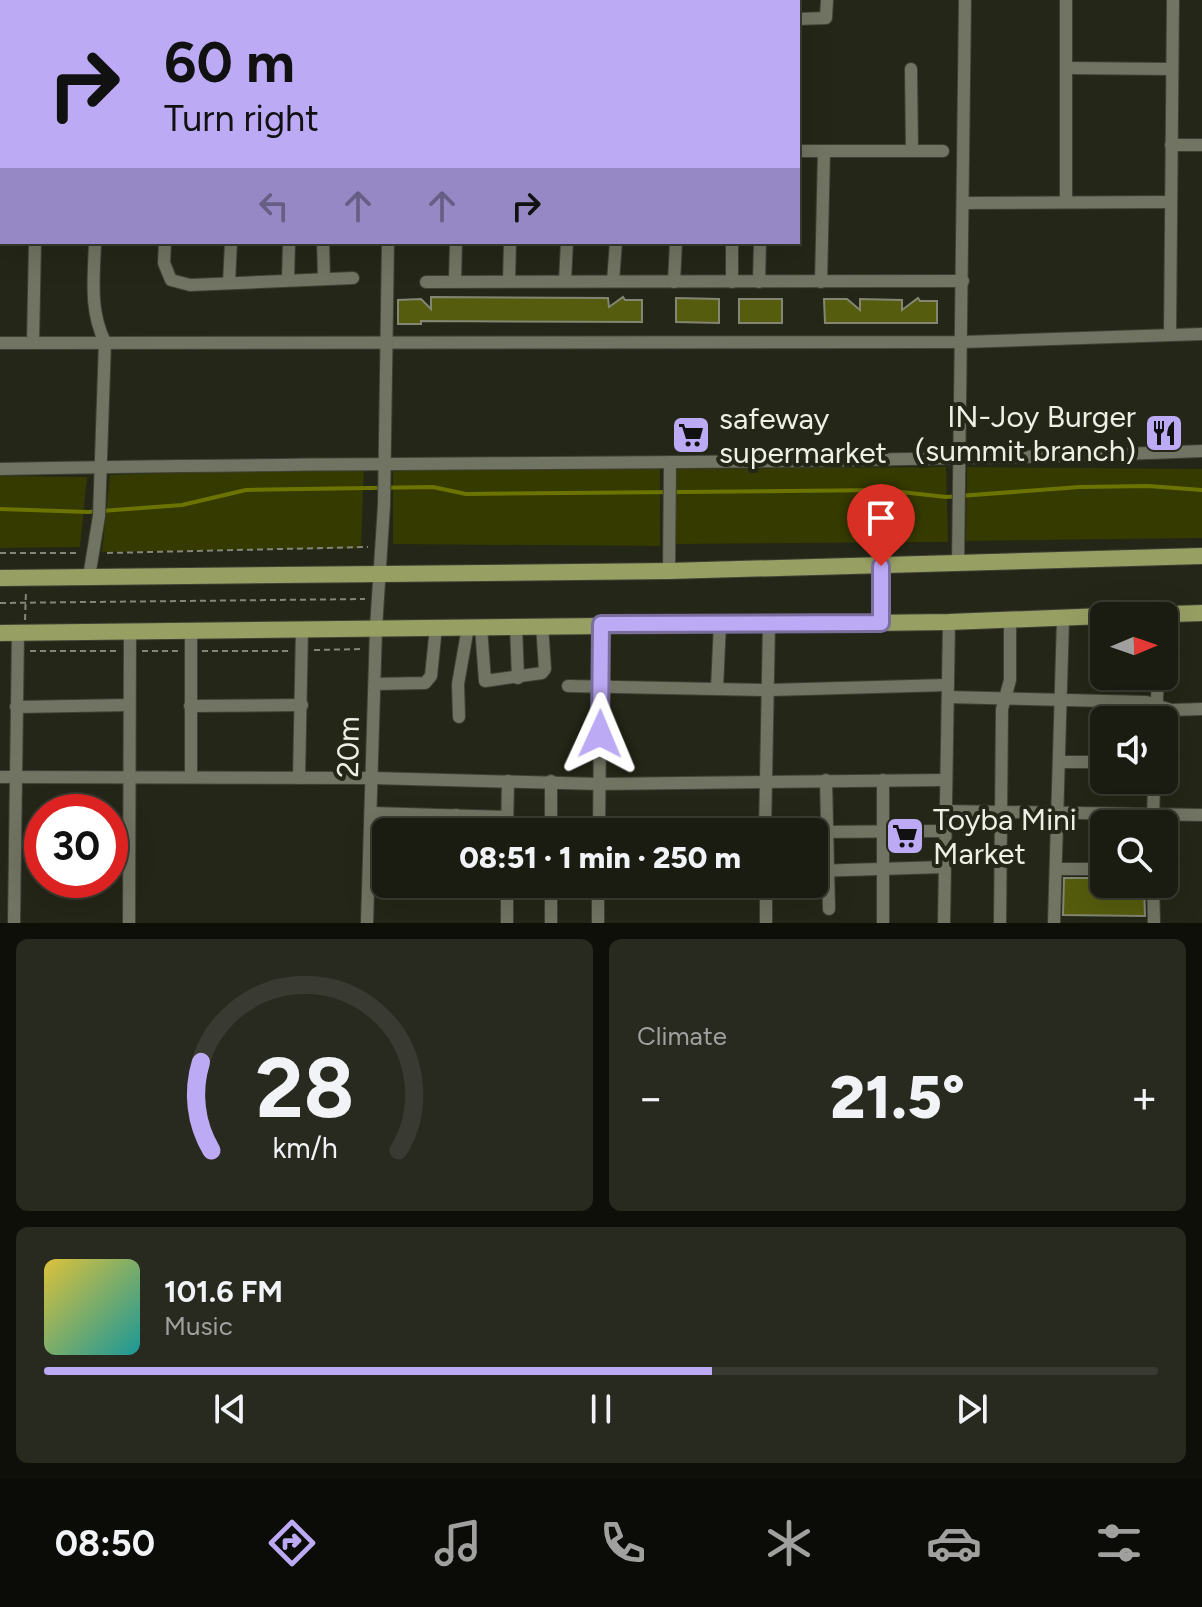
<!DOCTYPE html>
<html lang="en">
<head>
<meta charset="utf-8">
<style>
	:root { --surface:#1b1c11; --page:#28291f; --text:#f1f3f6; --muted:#a0a19f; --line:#393a31; --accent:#bcaaf5 }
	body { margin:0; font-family:Figtree,sans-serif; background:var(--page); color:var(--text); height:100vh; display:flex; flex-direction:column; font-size:30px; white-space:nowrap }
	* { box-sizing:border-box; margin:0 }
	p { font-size:26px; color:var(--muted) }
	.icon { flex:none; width:44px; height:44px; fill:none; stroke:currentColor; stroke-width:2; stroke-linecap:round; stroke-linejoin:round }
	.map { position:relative; height:923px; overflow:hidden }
	.side { display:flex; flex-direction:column; gap:16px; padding:16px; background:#0f0f09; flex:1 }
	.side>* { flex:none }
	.top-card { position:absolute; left:0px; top:0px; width:800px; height:244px; box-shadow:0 8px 32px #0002,0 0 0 2px var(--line); background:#bcaaf5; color:#111; overflow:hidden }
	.needle { width:52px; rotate:88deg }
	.fabs { position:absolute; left:1090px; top:602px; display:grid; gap:16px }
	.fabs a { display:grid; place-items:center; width:88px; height:88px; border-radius:12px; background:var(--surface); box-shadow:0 8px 32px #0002,0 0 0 2px var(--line); font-size:40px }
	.speed { position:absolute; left:24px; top:794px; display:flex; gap:16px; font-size:40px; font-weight:700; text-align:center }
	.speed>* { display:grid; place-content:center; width:104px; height:104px; border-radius:50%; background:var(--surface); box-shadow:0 8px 32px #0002,0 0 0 2px var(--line); line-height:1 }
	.speed .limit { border:12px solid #d22; background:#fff; color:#111 }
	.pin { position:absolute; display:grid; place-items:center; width:68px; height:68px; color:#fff; margin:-82px -34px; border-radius:50% 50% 50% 0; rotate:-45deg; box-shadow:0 0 8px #0007 }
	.pin .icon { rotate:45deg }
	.me { position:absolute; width:88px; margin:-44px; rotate:1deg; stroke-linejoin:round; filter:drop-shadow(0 0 6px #0008) }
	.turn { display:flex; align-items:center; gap:28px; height:168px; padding:0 32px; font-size:36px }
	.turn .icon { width:104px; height:104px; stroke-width:2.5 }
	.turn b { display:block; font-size:56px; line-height:68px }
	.lanes { display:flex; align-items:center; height:76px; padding:0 32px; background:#0003; justify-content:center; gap:40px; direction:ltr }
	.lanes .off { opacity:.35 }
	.big { font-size:60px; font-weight:800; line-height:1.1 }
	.side .widget { flex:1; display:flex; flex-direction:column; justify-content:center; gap:12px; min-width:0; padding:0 28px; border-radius:12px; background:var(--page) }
	.side .dial { align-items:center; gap:0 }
	.dial svg { height:208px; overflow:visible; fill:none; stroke:var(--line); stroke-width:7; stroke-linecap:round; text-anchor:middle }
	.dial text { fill:var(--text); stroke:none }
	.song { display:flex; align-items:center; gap:24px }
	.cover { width:96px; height:96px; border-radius:12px; background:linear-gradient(135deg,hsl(50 70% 55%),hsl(180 70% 35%)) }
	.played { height:8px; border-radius:4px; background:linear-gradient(90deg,var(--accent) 60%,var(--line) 60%) }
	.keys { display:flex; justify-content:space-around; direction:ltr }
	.heat { display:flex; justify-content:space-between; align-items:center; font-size:44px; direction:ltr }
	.side .tiles { flex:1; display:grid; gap:16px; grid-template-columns:1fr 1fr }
	.widget:last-child { grid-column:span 2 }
	.trip { position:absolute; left:372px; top:818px; width:456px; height:80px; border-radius:12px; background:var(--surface); box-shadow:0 8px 32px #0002,0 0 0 2px var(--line); font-weight:800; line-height:80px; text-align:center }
	.menu { display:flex; height:128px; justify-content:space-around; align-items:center; background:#0b0b07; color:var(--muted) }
	.menu .icon { width:56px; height:56px }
	.menu .selected { color:var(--accent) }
	.menu b { font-size:36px; color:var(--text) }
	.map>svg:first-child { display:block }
	.green { fill:#353a00 }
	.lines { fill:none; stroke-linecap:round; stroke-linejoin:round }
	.stream { stroke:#6b7400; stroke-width:4 }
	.building { fill:#555c0d; stroke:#828673; stroke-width:2 }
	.minor-casing { stroke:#3e4035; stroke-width:14 }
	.major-casing { stroke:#3e4035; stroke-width:18 }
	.path { stroke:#848679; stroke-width:2; stroke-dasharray:6 4; stroke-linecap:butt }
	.minor { stroke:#717462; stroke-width:12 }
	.major { stroke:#979f63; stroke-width:16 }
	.route-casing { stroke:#7a6e9f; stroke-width:20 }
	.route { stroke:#bcaaf5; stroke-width:14 }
	.labels { text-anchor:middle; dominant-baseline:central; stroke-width:8; stroke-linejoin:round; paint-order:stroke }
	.poi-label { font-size:30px; fill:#eeefe5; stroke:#242617; text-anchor:start }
	.street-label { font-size:30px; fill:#eeefe5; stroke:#242617 }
</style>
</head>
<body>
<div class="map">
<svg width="1202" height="923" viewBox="0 0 1202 923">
	<rect width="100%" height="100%" fill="#242617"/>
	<g class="green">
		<path d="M 364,466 L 361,548 L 102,552 L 110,475 Z"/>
		<path d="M 393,466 L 660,466 L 660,546 L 393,544 Z"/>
		<path d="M 946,467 L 948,542 L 674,544 L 674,469 Z"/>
		<path d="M 967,467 L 1202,469 L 1202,538 L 966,541 Z"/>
		<path d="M 0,476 L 87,477 L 80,547 L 0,548 Z"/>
	</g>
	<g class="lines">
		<path class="stream" d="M 0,509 L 88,512 L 182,505 L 246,490 L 433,487 L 466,494 L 883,490 L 946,497 L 1080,487 L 1148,486 L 1202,490"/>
	</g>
	<g class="building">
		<path d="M 431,297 L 608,298 L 609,307 L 623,297 L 625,300 L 642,300 L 642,322 L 421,321 L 421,324 L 398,324 L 398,300 L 421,299 L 431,309 Z"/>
		<path d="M 676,298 L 719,299 L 719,323 L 676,322 Z"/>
		<path d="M 918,298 L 920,301 L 937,301 L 937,323 L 825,323 L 824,299 L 847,299 L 860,310 L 860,299 L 902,300 L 902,310 Z"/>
		<rect x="739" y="299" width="43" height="24"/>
		<path d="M 1064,878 L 1104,878 L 1104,884 L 1144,884 L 1145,916 L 1063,915 Z"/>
	</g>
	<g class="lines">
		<defs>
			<g id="minor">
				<path d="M 296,0 L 296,2"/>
				<path d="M 330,0 L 330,2"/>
				<path d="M 628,0 L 638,2"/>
				<path d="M 40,2 L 40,0"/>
				<path d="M 107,2 L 107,0"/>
				<path d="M 180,2 L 180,0"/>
				<path d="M 238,2 L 238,0"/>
				<path d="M 396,2 L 396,0"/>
				<path d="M 472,2 L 476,0"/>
				<path d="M 672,2 L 672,0"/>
				<path d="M 745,2 L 745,0"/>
				<path d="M 798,19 L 826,18 L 827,0"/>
				<path d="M 0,43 L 2,43"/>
				<path d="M 1066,68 L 1171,69"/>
				<path d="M 911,69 L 912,151"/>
				<path d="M 0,105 L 2,105"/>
				<path d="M 1171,145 L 1202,145"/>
				<path d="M 798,151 L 943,151"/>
				<path d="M 0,178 L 2,178"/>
				<path d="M 1066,202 L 1066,0"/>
				<path d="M 964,203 L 1171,202"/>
				<path d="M 0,223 L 2,223"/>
				<path d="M 165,242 L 164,263 L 171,280 L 190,285 L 353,278"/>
				<path d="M 323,242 L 324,278"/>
				<path d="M 288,280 L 289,242"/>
				<path d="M 455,280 L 456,242"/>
				<path d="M 509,281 L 510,242"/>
				<path d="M 565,281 L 567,242"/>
				<path d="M 613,281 L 616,242"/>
				<path d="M 426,282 L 963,281"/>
				<path d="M 674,282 L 676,242"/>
				<path d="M 732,282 L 732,242"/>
				<path d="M 759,282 L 760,242"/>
				<path d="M 821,282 L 824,151"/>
				<path d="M 229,283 L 231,242"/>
				<path d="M 1170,335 L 1173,0"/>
				<path d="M 0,343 L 962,342 L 1202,334"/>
				<path d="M 33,343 L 35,242"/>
				<path d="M 0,469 C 401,460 802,467 1202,451"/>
				<path d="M 958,564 L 965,0"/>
				<path d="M 669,571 L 670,462"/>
				<path d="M 89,577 L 99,516 L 105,342 C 89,310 94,277 95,242"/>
				<path d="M 516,626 L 518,678"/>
				<path d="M 481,627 L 485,681 L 542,673 L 545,669 L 542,625"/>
				<path d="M 375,684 L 425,683 L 431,676 L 436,627"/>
				<path d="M 568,686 L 770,690 L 947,685"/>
				<path d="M 717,688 L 720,623"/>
				<path d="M 948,697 L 1146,702 L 1171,710 L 1202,709"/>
				<path d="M 190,706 L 302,705"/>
				<path d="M 16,707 L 129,705"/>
				<path d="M 459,717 L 458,684 L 468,627"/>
				<path d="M 1156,720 L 1158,676"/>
				<path d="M 1061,762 L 1104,762"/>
				<path d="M 191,776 L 191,629"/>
				<path d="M 0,777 L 373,778 L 599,784 L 944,780"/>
				<path d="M 299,778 L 302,629"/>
				<path d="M 826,780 L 829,909"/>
				<path d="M 883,780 L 883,923"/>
				<path d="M 551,781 L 551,832"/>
				<path d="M 944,811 L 1202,815"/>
				<path d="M 372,813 L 507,817"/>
				<path d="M 1153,824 L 1154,780"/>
				<path d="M 455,832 L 456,815"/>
				<path d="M 507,832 L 508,781"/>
				<path d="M 599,832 L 601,624"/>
				<path d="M 765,832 L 769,623"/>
				<path d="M 814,832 L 944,831"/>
				<path d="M 110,846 L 127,846"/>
				<path d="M 1057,869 L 1104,869"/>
				<path d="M 814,871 L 944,867"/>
				<path d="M 507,884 L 507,923"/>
				<path d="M 551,884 L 551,923"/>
				<path d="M 766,884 L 766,923"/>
				<path d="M 1153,884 L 1154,923"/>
				<path d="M 14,923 L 18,633"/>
				<path d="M 129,923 L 130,630"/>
				<path d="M 367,923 L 376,628 L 384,505 L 388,242"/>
				<path d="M 598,923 L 598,884"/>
				<path d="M 944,923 L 949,622"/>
				<path d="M 1000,923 L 1002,709 L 1010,680 L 1010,620"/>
				<path d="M 1054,923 L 1063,619"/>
			</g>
			<g id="major">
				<path d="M 881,566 L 881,623"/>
				<path d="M 0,578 L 669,571 L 1202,556"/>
				<path d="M 1112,616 L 1202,613"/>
				<path d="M 0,633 L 949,622 L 1104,616"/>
			</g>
		</defs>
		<use href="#minor" class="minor-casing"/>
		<use href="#major" class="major-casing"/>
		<g class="path">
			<path d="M 0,553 L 80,553"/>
			<path d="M 107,553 L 368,547"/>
			<path d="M 0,603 L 365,599"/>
			<path d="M 25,620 L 26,591"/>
			<path d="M 314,650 L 363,649"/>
			<path d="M 30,651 L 116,651"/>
			<path d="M 142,651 L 180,651"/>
			<path d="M 202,651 L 288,651"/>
		</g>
		<use href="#minor" class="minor"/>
		<use href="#major" class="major"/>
	</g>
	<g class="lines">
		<defs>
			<path id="route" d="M 600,734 L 601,624 L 881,623 L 881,566"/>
		</defs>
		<use href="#route" class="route-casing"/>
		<use href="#route" class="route"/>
	</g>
	<defs>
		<symbol id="restaurant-square" viewBox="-11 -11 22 22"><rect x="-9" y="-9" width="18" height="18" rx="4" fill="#bcaaf5" stroke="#242617"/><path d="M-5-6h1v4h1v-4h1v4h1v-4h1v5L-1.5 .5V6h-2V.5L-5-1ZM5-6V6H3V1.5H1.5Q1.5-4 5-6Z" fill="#111"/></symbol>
		<symbol id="supermarket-square" viewBox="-11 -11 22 22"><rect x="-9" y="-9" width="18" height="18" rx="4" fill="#bcaaf5" stroke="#242617"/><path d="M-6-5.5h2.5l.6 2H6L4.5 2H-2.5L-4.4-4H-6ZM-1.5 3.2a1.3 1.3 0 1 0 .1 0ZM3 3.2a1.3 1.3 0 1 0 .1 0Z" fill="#111"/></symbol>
	</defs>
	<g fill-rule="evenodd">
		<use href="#restaurant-square" x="1142" y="411" width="44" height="44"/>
		<use href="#supermarket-square" x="669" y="413" width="44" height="44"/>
		<use href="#supermarket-square" x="883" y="814" width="44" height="44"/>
	</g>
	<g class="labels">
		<g class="poi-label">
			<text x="1136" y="416" text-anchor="end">IN-Joy Burger<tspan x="1136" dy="34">(summit branch)</tspan></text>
			<text x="719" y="418">safeway<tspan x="719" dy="34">supermarket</tspan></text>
			<text x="933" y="819">Toyba Mini<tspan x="933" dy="34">Market</tspan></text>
		</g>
		<g class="street-label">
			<text transform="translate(348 747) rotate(-89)">20m</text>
		</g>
	</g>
</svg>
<div class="fabs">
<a><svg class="needle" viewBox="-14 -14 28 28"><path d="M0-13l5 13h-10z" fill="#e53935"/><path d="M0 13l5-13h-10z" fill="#a0a19f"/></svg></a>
<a><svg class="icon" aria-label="sound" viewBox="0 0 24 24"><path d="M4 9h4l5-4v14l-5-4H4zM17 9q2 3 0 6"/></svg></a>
<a><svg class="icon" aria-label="search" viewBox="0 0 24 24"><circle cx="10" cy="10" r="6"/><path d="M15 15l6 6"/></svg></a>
</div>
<div class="speed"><div class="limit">30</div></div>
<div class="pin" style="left:881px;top:566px;background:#d93025"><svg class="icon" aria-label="arrive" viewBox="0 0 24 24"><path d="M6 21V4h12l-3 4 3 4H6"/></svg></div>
<svg class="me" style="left:600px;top:734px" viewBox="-20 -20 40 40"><path d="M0-17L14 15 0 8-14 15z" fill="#bcaaf5" stroke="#fff" stroke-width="4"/></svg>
<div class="trip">08:51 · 1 min · 250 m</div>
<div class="top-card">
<div class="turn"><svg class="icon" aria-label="right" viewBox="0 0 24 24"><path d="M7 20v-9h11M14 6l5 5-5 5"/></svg><div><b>60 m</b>Turn right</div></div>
<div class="lanes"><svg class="icon off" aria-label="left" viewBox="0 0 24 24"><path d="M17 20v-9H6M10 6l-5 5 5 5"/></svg><svg class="icon off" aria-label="ahead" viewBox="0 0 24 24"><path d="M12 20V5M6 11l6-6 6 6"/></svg><svg class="icon off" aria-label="ahead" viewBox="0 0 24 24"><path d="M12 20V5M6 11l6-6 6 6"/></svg><svg class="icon" aria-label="right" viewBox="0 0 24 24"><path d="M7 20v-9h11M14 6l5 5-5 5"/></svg></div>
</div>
</div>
<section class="side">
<div class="tiles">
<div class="widget dial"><svg viewBox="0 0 100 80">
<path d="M14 69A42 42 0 1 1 86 69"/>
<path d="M14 69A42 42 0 0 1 10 35" stroke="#bcaaf5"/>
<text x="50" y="56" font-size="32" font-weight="700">28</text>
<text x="50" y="72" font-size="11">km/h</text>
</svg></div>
<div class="widget"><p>Climate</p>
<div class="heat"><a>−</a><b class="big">21.5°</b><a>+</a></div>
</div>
<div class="widget">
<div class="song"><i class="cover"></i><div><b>101.6 FM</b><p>Music</p></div></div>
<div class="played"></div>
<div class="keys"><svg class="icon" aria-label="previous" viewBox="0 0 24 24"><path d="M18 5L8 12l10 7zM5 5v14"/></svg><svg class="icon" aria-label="pause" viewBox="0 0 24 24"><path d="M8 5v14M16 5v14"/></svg><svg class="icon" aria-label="next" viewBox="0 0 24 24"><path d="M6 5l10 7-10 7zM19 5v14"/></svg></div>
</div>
</div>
</section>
<nav class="menu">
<b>08:50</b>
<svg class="icon selected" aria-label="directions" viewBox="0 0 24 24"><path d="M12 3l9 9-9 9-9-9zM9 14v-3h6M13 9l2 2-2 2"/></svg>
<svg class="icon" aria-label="music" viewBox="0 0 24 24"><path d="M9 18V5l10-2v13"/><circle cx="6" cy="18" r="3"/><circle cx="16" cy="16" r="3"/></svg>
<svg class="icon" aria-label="phone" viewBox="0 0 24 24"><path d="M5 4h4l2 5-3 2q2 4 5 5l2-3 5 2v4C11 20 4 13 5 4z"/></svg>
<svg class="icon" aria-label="climate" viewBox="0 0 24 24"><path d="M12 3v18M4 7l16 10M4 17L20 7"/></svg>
<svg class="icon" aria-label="car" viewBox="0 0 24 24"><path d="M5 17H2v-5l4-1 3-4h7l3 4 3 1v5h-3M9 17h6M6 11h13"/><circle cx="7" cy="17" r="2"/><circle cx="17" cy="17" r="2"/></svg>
<svg class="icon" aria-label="filters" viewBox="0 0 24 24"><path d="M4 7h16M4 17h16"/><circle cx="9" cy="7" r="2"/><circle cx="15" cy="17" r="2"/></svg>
</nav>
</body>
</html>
